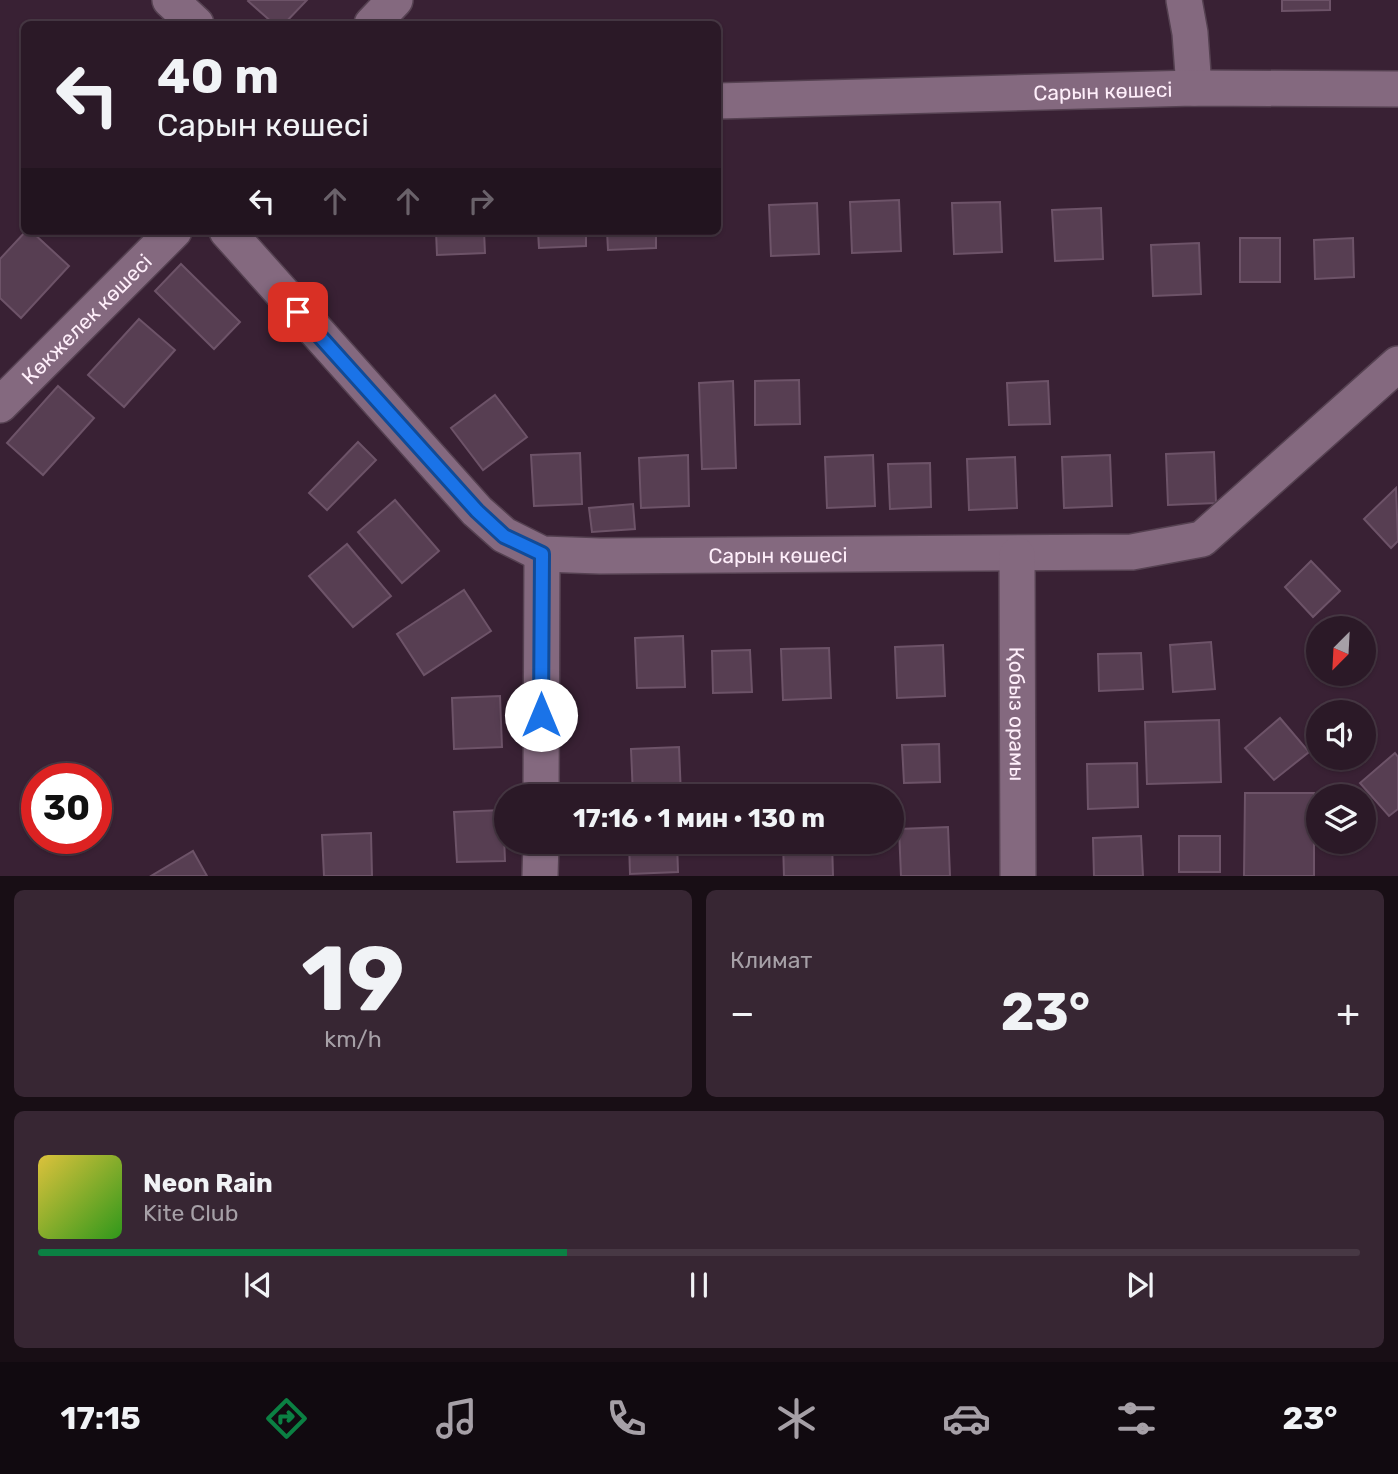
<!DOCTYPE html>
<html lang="ru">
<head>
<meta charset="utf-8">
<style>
	:root { --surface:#2b1927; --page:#372633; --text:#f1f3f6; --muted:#a6a0a7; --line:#473844; --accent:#0b8043 }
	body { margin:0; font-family:Rubik,sans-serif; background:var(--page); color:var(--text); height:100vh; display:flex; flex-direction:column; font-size:26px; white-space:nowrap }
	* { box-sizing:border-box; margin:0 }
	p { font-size:23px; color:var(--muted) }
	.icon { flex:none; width:38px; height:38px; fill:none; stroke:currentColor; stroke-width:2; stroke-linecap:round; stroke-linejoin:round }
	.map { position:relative; height:876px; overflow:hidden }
	.drawer { display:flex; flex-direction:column; gap:14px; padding:14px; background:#180e15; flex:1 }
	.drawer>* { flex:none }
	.guide { position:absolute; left:21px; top:21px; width:700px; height:214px; border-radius:10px; box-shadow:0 2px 5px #0004,0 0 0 2px var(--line); background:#2b1927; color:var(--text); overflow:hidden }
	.needle { width:46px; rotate:204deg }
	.fabs { position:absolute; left:1306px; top:616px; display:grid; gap:14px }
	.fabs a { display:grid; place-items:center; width:70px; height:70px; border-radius:50%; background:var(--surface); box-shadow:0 2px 5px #0004,0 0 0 2px var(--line); font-size:35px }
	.speed { position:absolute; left:21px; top:763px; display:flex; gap:14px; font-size:35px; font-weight:700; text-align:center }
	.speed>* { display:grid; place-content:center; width:91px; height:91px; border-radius:50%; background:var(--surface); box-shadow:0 2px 5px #0004,0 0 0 2px var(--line); line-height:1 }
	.speed .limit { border:10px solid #d22; background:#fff; color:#111 }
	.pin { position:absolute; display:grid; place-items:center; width:60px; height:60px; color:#fff; margin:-30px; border-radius:14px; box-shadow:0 4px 10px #0006 }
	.me { position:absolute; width:77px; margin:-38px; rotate:0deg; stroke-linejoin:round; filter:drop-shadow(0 0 5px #0008) }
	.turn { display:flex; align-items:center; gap:24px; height:147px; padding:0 21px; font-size:32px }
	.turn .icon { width:91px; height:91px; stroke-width:2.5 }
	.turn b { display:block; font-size:49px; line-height:60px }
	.lanes { display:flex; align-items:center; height:66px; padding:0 21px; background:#0003; justify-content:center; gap:35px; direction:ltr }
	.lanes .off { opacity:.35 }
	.big { font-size:52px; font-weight:700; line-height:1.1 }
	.drawer .card { flex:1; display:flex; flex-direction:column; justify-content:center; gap:10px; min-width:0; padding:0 24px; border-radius:10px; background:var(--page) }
	.drawer .dial { align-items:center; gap:0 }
	.dial b { font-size:91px; line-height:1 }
	.song { display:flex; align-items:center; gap:21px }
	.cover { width:84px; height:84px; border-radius:10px; background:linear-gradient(135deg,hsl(50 70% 55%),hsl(110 70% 35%)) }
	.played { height:7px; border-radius:4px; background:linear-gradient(90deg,var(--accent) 40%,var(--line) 40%) }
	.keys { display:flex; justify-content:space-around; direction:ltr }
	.heat { display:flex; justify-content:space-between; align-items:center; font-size:38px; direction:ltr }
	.drawer .tiles { flex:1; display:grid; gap:14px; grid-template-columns:1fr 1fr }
	.card:last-child { grid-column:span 2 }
	.trip { position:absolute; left:494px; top:784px; width:410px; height:70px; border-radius:35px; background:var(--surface); box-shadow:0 2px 5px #0004,0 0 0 2px var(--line); font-weight:700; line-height:70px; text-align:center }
	.tab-bar { display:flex; height:112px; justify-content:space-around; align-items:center; background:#110a10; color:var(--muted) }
	.tab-bar .icon { width:49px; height:49px }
	.tab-bar .selected { color:var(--accent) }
	.tab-bar b { font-size:32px; color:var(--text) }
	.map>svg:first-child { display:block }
	.building { fill:#573e52; stroke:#6d5368; stroke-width:2 }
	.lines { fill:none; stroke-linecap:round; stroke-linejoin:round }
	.minor-casing { stroke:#554151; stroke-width:38 }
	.minor { stroke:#84697f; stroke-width:35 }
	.route-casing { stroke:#114b97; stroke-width:18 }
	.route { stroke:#1a73e8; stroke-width:12 }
	.labels { text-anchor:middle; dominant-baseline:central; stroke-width:7; stroke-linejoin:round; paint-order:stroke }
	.street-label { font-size:21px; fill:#feeefa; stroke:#2e172a }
</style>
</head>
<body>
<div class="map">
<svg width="1398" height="876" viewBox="0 0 1398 876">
	<rect width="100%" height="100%" fill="#392134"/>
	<g class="building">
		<path d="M 249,0 L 307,0 L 284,24 L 274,24 L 248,1 Z"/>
		<path d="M 1282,0 L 1330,0 L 1330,10 L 1282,11 Z"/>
		<path d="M 899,200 L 901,251 L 852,253 L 850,202 Z"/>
		<path d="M 1000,202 L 1002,252 L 954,254 L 952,203 Z"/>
		<path d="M 817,203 L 819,254 L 771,256 L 769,205 Z"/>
		<path d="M 1101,208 L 1103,259 L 1055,261 L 1052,210 Z"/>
		<path d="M 26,231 L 31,231 L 69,266 L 21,318 L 0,298 L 0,259 Z"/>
		<path d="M 436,231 L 484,231 L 485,253 L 437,255 Z"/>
		<path d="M 538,231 L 586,231 L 586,246 L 539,248 Z"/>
		<path d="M 607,231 L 656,231 L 656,248 L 608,250 Z"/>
		<rect x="1240" y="238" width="40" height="44"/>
		<path d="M 1353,238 L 1354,277 L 1315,279 L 1314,240 Z"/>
		<path d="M 1199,243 L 1201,294 L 1153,296 L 1151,245 Z"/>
		<path d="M 181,264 L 240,322 L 214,349 L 155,291 Z"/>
		<path d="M 139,319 L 175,350 L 124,407 L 88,375 Z"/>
		<path d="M 799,380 L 800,424 L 755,425 L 755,381 Z"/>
		<path d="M 733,381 L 736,468 L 702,469 L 699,383 Z"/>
		<path d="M 1048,381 L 1050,424 L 1009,425 L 1007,383 Z"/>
		<path d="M 58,386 L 94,418 L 43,475 L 7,443 Z"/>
		<path d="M 495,395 L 527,437 L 483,470 L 451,428 Z"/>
		<path d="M 358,442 L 376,460 L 327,510 L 309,493 Z"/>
		<path d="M 1214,452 L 1216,503 L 1168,505 L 1166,454 Z"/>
		<path d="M 580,453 L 582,504 L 534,506 L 531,455 Z"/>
		<path d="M 688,455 L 689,506 L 641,508 L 639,458 Z"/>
		<path d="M 873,455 L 875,506 L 827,508 L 825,457 Z"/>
		<path d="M 1110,455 L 1112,506 L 1064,508 L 1062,457 Z"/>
		<path d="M 1015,457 L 1017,508 L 969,510 L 967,459 Z"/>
		<path d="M 930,463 L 931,507 L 890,509 L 888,464 Z"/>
		<path d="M 1396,488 L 1398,541 L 1391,548 L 1364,519 Z"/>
		<path d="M 395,500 L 439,551 L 402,583 L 358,532 Z"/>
		<path d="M 633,504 L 635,529 L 592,532 L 589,508 Z"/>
		<path d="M 347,544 L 391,596 L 353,627 L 309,576 Z"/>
		<path d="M 1311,561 L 1340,591 L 1313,617 L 1285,587 Z"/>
		<path d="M 464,590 L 491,631 L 424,675 L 397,634 Z"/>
		<path d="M 683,636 L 685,687 L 637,688 L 635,638 Z"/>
		<path d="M 1211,642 L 1215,689 L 1173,692 L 1170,645 Z"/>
		<path d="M 943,645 L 945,696 L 897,698 L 895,647 Z"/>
		<path d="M 829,648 L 831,698 L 783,700 L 781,649 Z"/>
		<path d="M 750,650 L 752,692 L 713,693 L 712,651 Z"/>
		<path d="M 1141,653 L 1143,689 L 1099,691 L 1098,654 Z"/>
		<path d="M 500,696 L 502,747 L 454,749 L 452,698 Z"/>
		<path d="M 1280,718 L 1309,752 L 1274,780 L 1245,748 Z"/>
		<path d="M 1219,720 L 1221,782 L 1147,784 L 1145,722 Z"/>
		<path d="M 939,744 L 940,782 L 904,783 L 902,745 Z"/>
		<path d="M 679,747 L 681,796 L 633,796 L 631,749 Z"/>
		<path d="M 1395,753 L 1398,757 L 1398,809 L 1389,816 L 1360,783 Z"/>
		<path d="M 1137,763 L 1138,807 L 1088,809 L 1087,764 Z"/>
		<path d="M 1245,793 L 1314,793 L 1314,876 L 1244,876 Z"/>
		<path d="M 503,810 L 505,861 L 457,862 L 454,812 Z"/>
		<path d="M 948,827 L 950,876 L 901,876 L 899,829 Z"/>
		<path d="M 371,833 L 372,876 L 324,876 L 322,835 Z"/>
		<path d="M 1141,836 L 1143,876 L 1094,876 L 1093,838 Z"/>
		<rect x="1179" y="836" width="41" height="36"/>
		<path d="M 629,842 L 677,842 L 678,872 L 630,874 Z"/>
		<path d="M 783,842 L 832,842 L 833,876 L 784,876 Z"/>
		<path d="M 193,851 L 207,876 L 151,876 Z"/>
	</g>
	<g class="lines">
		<defs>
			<g id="minor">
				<path d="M 170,0 L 196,24"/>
				<path d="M 1184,0 L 1190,33 L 1194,88"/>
				<path d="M 372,24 L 395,0"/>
				<path id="s1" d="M 718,101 L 1194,88 L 1398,89"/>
				<path id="s2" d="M 227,231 L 477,511 L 504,535 L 542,554 L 600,556 L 1132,552 L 1202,539 L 1398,364"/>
				<path id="s3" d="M 0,405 L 174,231"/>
				<path id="s4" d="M 1017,555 L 1018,876"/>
				<path d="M 541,796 L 542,554"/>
				<path d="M 540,876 L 541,842"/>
			</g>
		</defs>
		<use href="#minor" class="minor-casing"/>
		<use href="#minor" class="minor"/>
	</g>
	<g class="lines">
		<defs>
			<path id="route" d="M 298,312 L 477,511 L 504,536 L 542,554 L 541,715"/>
		</defs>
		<use href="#route" class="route-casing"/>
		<use href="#route" class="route"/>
	</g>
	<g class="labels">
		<g class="street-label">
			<text stroke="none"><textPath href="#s1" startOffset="385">Сарын көшесі</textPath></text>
			<text stroke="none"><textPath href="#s3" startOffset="122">Көкжелек көшесі</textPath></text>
			<text stroke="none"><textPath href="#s2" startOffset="690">Сарын көшесі</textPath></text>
			<text stroke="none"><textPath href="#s4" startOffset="159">Қобыз орамы</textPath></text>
		</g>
	</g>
</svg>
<div class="fabs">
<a><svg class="needle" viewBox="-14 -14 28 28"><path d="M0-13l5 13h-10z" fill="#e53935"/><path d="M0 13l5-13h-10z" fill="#a6a0a7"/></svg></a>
<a><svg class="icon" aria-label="sound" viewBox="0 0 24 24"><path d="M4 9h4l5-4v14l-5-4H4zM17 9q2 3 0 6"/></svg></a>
<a><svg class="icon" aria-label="layers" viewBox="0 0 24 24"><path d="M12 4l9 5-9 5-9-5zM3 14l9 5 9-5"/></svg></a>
</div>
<div class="speed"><div class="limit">30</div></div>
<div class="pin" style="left:298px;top:312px;background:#d93025"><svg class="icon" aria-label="arrive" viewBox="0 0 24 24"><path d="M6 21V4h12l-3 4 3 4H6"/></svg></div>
<svg class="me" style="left:541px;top:715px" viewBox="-20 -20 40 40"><circle r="19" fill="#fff"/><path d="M0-13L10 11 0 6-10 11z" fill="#1a73e8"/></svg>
<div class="trip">17:16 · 1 мин · 130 m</div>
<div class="guide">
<div class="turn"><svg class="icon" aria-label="left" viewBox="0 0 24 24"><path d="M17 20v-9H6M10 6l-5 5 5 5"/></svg><div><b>40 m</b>Сарын көшесі</div></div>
<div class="lanes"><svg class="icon" aria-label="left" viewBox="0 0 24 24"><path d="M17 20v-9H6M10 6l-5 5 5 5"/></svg><svg class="icon off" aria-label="ahead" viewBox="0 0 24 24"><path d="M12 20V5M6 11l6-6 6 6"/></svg><svg class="icon off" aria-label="ahead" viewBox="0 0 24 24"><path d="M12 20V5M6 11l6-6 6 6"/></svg><svg class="icon off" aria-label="right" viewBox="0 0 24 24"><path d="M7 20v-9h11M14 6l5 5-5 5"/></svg></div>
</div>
</div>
<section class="drawer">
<div class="tiles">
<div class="card dial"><b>19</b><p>km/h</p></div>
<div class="card"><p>Климат</p>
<div class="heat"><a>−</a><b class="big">23°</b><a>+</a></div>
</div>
<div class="card">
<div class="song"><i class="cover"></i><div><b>Neon Rain</b><p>Kite Club</p></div></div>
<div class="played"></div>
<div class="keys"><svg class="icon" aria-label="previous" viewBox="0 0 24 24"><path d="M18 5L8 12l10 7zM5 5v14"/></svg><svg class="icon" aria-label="pause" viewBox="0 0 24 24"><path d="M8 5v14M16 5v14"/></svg><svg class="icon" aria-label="next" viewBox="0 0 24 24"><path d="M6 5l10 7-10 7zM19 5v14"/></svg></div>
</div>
</div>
</section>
<nav class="tab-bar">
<b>17:15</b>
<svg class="icon selected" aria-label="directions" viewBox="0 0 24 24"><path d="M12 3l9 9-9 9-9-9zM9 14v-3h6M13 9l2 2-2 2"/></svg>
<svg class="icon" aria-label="music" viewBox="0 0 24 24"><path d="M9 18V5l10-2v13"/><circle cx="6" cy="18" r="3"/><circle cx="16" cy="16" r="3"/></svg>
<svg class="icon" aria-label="phone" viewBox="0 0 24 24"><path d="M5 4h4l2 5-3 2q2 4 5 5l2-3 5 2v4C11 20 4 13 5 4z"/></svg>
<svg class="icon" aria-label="climate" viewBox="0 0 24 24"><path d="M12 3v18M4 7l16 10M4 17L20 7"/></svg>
<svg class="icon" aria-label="car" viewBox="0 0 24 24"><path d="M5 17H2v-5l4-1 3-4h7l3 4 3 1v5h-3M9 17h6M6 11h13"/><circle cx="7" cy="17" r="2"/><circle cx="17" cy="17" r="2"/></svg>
<svg class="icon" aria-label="filters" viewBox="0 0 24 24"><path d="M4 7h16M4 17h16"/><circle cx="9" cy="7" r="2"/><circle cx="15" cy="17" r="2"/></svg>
<b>23°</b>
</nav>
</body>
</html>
